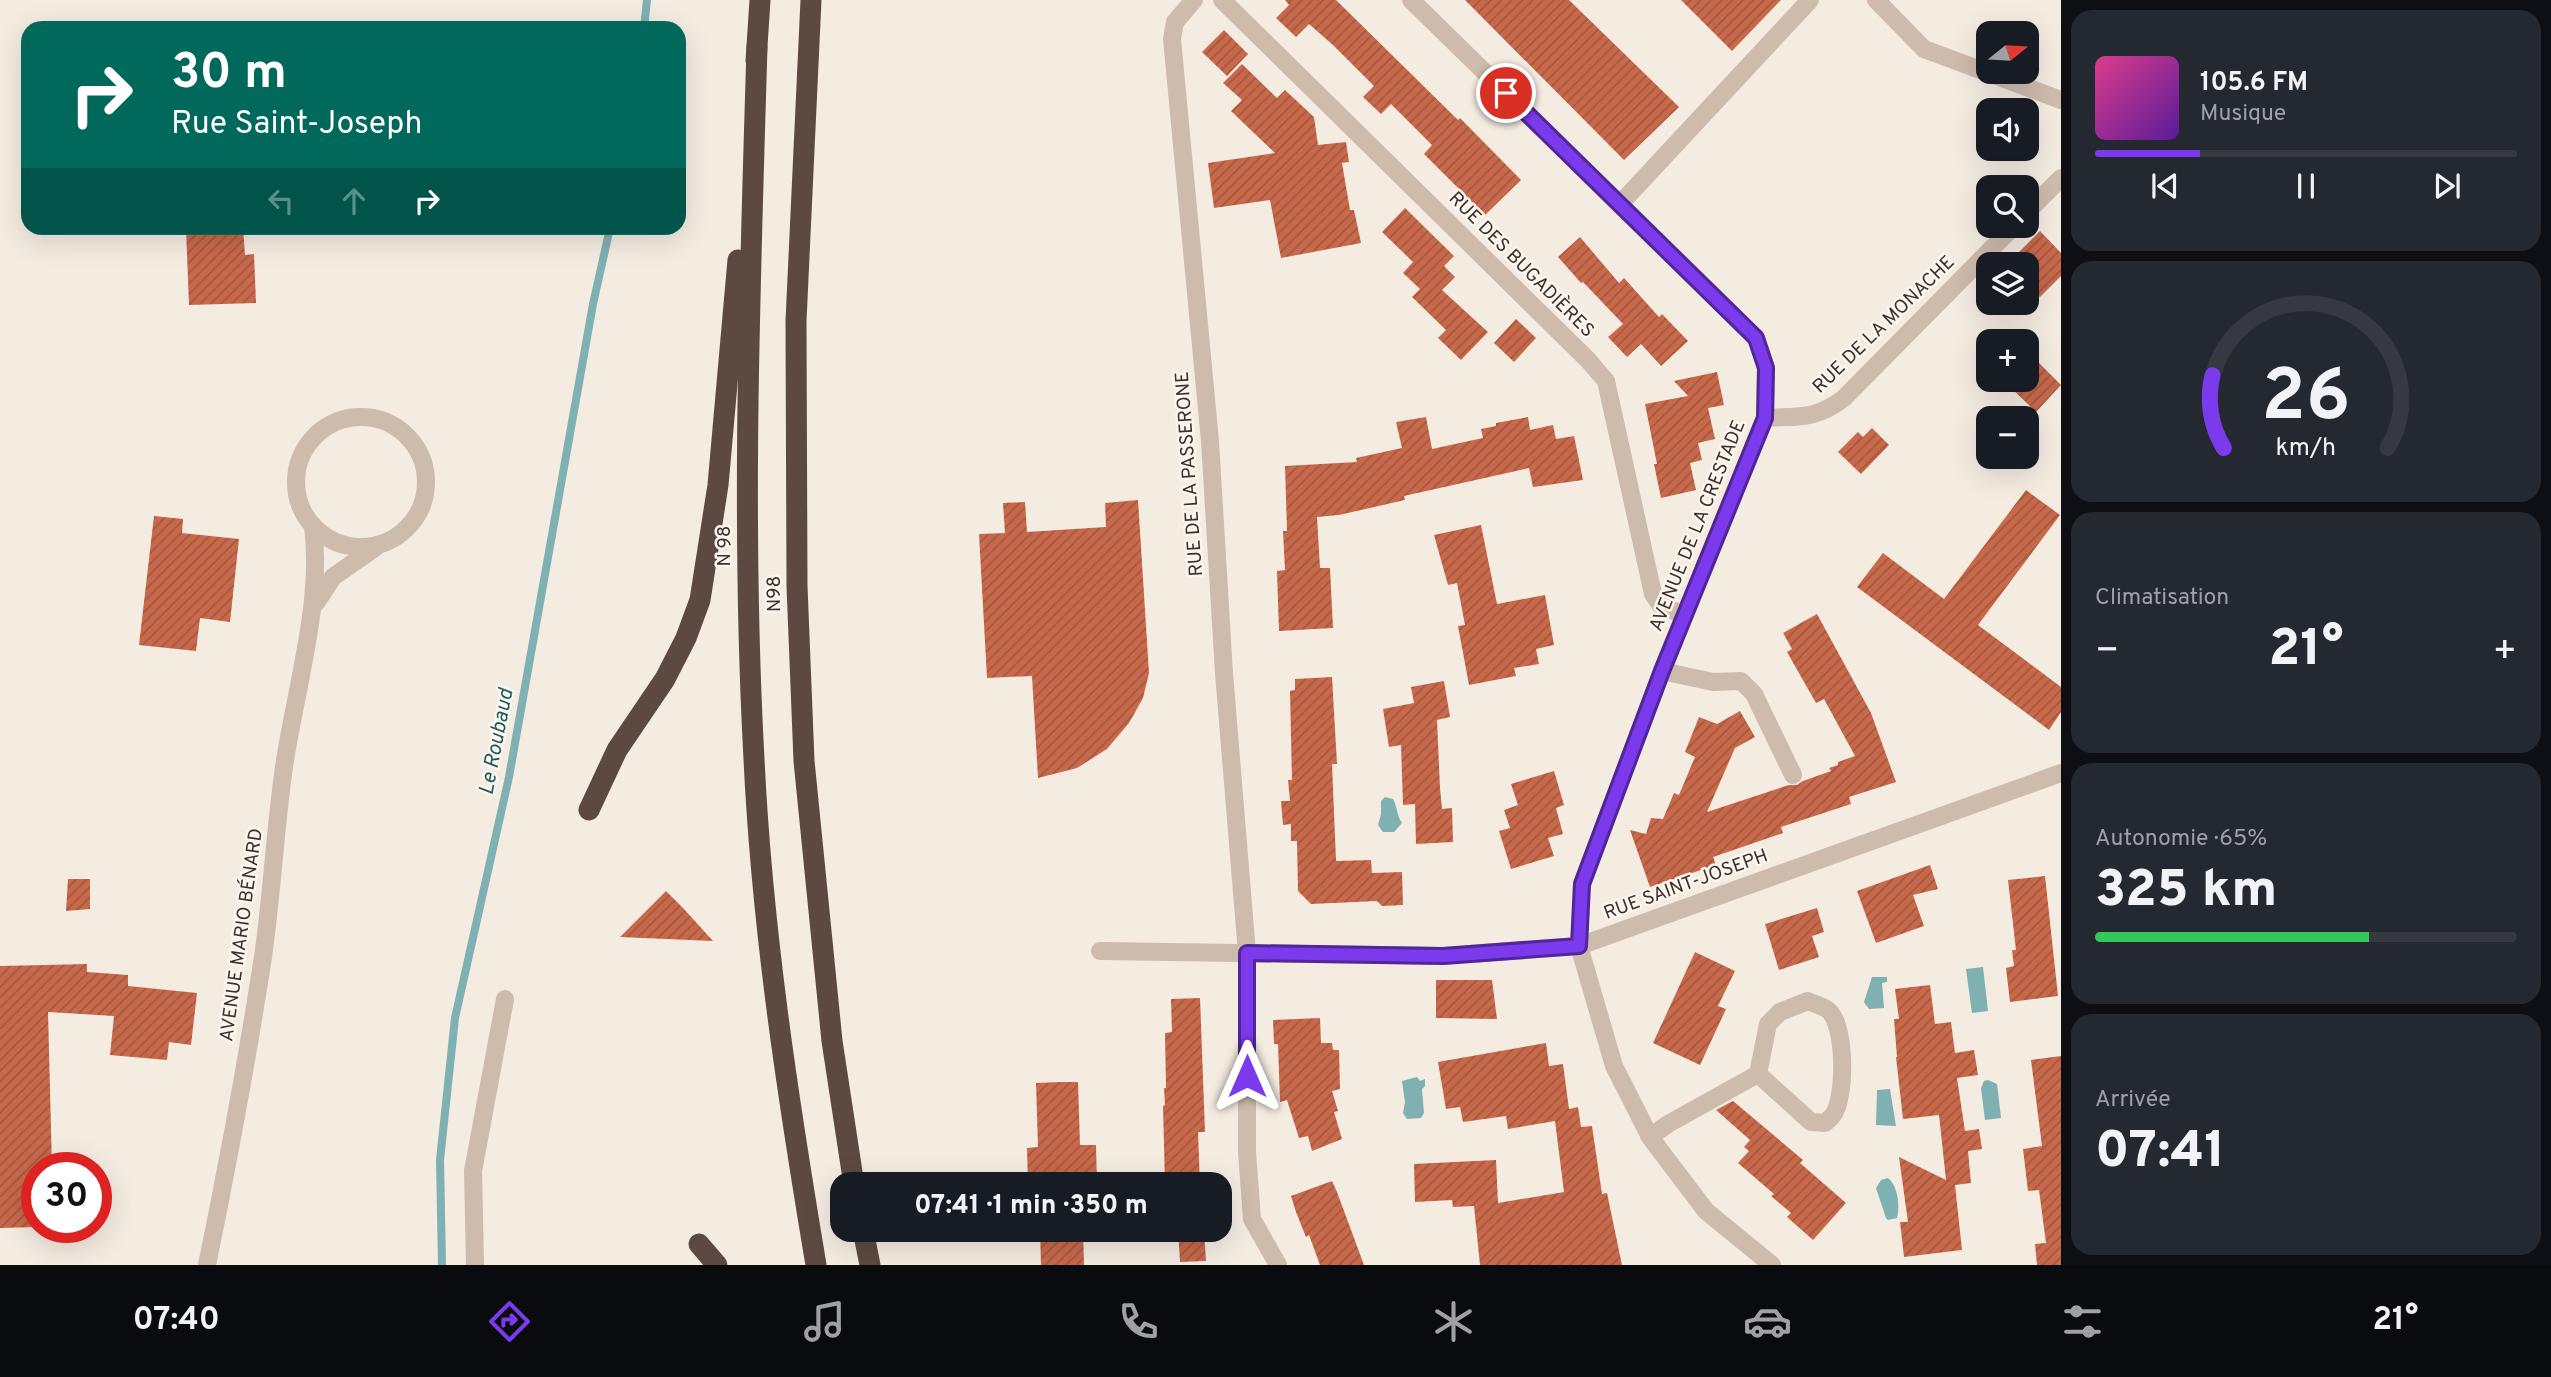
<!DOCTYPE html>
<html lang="fr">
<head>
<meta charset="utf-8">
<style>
	:root { --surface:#171b24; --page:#242831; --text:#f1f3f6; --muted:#9ea1a6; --line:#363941; --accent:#7c3aed }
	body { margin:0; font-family:Overpass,sans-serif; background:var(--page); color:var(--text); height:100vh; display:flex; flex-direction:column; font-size:26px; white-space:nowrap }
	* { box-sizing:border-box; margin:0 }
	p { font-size:23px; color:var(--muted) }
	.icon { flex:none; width:38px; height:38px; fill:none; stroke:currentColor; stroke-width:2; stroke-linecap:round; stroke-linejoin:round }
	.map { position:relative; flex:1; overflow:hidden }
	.drawer { display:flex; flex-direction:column; gap:10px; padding:10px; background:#0d0f14; width:490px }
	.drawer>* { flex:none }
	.banner { position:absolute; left:21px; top:21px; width:665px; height:214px; border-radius:21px; box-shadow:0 7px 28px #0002; background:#00695c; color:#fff; overflow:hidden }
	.needle { width:46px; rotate:72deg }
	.tools { position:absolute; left:1976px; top:21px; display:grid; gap:14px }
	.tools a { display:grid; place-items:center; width:63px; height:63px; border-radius:14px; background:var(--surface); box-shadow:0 7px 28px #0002; font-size:35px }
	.speed { position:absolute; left:21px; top:1152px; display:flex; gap:14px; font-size:35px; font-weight:700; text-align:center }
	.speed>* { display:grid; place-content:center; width:91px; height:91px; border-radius:50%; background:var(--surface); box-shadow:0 7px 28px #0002; line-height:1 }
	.speed .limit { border:10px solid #d22; background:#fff; color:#111 }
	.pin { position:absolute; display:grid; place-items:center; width:60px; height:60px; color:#fff; margin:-30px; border:4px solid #fff; border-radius:50%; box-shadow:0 2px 7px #0007 }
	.me { position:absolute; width:77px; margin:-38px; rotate:0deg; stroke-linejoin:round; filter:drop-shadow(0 0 5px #0008) }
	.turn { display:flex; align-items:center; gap:24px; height:147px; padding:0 35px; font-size:32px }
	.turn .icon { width:91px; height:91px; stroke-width:2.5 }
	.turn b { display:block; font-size:49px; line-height:60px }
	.lanes { display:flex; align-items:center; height:66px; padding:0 35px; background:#0003; justify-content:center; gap:35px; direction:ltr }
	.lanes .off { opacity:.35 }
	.big { font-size:52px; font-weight:800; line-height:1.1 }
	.drawer .widget { flex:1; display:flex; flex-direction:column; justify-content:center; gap:10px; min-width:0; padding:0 24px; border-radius:21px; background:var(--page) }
	.drawer .dial { align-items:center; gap:0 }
	.dial svg { height:182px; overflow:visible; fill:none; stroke:var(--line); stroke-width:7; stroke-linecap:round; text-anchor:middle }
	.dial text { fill:var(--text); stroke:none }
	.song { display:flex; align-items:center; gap:21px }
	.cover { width:84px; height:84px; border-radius:10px; background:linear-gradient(135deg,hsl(330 70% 55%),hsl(270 70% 35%)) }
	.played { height:7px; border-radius:4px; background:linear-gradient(90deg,var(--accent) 25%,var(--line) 25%) }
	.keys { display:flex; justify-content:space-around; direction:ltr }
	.heat { display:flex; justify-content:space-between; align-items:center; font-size:38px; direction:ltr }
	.charge { height:10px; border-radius:5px; background:linear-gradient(90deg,#34c759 65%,var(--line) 0) }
	.trip { position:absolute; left:830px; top:1172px; width:402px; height:70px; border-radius:21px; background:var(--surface); box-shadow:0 7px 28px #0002; font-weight:800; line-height:70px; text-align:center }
	.tab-bar { display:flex; height:112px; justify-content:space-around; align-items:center; background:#090b0e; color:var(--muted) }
	.tab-bar .icon { width:49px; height:49px }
	.tab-bar .on { color:var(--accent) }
	.tab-bar b { font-size:32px; color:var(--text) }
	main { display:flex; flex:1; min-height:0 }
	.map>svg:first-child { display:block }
	.water { fill:#7fb0b2 }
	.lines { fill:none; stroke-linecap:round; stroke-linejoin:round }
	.stream { stroke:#7fb0b2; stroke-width:8 }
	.building { fill:url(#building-hatch) }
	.street { stroke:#cdbbac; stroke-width:18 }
	.highway { stroke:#5c4a42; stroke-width:21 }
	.route-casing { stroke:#51269a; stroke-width:18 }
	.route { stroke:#7c3aed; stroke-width:12 }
	.labels { text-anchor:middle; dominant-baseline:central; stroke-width:5; stroke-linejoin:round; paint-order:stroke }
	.street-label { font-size:19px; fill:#3b302b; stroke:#fbf5ee }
	.water-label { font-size:21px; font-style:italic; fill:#1f5a5e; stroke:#fbf5ee }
</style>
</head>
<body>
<main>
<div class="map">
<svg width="2061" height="1265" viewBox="0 0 2061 1265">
	<defs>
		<pattern id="building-hatch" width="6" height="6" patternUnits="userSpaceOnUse" patternTransform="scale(1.75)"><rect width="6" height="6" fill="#c8694b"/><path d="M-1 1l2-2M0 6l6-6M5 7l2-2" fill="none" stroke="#a4573f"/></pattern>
	</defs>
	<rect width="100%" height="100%" fill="#f4ebe1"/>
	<g class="water">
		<path d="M 1385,797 L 1393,799 C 1398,808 1396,814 1402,823 L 1394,832 L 1383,832 L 1378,825 L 1381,814 L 1381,801 Z"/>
		<path d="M 1983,967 L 1988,1011 L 1972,1013 L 1966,969 Z"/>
		<path d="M 1872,977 L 1887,977 L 1887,982 L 1882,983 L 1884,1008 L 1869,1009 L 1864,1002 Z"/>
		<path d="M 1417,1077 L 1420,1081 L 1425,1079 L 1425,1086 L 1422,1089 L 1424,1113 L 1421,1118 L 1407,1119 L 1403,1113 L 1405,1102 L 1402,1081 Z"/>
		<path d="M 1988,1080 L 1997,1084 L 2001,1118 L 1985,1120 L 1981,1088 L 1984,1081 Z"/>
		<path d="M 1890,1089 L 1896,1126 L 1876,1125 L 1877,1090 Z"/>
		<path d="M 1888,1178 C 1898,1186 1900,1206 1897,1218 L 1888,1220 L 1886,1218 L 1876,1188 L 1881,1180 Z"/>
	</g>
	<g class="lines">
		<g class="stream">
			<path d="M 644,28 L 647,0"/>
			<path d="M 442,1265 L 440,1160 L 455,1018 L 509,777 L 593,304 L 610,228"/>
		</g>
	</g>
	<g class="building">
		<path d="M 1285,0 L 1336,0 L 1458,120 L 1460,118 L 1521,180 L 1485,215 L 1424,154 L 1432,145 L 1391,104 L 1381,114 L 1363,97 L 1374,86 L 1333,45 L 1309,24 L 1296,37 L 1276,18 L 1289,5 Z"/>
		<path d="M 1465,0 L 1569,0 L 1679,107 L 1624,160 Z"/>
		<path d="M 1681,0 L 1781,0 L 1732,51 Z"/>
		<path d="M 1224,30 L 1248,54 L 1227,76 L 1202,52 Z"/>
		<path d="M 1242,64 L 1277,98 L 1285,90 L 1314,117 L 1318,145 L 1346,142 L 1349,162 L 1342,163 L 1350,210 L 1354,210 L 1361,243 L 1281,258 L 1270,200 L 1214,208 L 1208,163 L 1275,153 L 1231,111 L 1242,100 L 1223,83 Z"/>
		<path d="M 1405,208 L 1454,256 L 1444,266 L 1455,277 L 1442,290 L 1488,332 L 1461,360 L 1438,338 L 1446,330 L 1412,297 L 1420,289 L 1403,273 L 1413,262 L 1382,232 Z"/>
		<path d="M 243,228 L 245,255 L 254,254 L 256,303 L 189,305 L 186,229 Z"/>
		<path d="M 2040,231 L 2061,253 L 2061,276 L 2040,297 L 2026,283 L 2026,264 L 2007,264 Z"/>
		<path d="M 1580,237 L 1619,283 L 1624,278 L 1659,317 L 1662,314 L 1688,341 L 1661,366 L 1641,344 L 1627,357 L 1608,337 L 1623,324 L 1583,282 L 1581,283 L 1558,257 Z"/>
		<path d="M 1516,319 L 1536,338 L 1514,362 L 1494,343 Z"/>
		<path d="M 2036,360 L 2061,385 L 2036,412 L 2010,387 L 2017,380 L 2026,380 L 2026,370 Z"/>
		<path d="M 1717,372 L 1724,405 L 1708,408 L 1715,439 L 1698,443 L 1702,460 L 1690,463 L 1696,490 L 1661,498 L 1654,464 L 1657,464 L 1645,404 L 1688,396 L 1674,381 Z"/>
		<path d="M 1426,417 L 1432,449 L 1483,438 L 1481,429 L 1496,426 L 1496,423 L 1528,417 L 1530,430 L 1553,425 L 1556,439 L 1574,436 L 1583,480 L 1533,487 L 1529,468 L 1404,496 L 1405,500 L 1339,515 L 1317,517 L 1320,568 L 1330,568 L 1333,628 L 1279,631 L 1277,571 L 1285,570 L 1283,531 L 1287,531 L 1285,466 L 1357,462 L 1356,458 L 1402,448 L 1396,422 Z"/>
		<path d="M 1872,428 L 1889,445 L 1861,474 L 1838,452 L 1858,432 L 1863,437 Z"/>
		<path d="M 2026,490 L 2060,515 L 1978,625 L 2061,687 L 2061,712 L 2049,730 L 1857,587 L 1883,553 L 1944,599 Z"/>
		<path d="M 1138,500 L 1149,673 L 1143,698 L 1129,723 L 1107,749 L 1077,768 L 1038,778 L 1032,676 L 987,678 L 979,534 L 1005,533 L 1003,503 L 1025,502 L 1027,532 L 1106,527 L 1105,503 Z"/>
		<path d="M 154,516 L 183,519 L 182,533 L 239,539 L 230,622 L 200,618 L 196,651 L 139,645 Z"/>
		<path d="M 1481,525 L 1497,604 L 1545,595 L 1554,645 L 1536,649 L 1539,664 L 1514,668 L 1516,676 L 1469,685 L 1458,626 L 1465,625 L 1457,583 L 1448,585 L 1434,535 Z"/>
		<path d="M 1817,614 L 1871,713 L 1896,782 L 1849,797 L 1851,804 L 1781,827 L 1783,833 L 1713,857 L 1716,865 L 1650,887 L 1630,830 L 1646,834 L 1651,818 L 1663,819 L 1674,793 L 1679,795 L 1695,757 L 1685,752 L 1699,717 L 1717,724 L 1740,711 L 1755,737 L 1735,748 L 1707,812 L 1789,785 L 1797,785 L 1803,781 L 1831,771 L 1829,768 L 1838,765 L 1838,762 L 1855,756 L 1824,699 L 1816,703 L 1787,652 L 1792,649 L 1783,633 Z"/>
		<path d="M 1332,677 L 1337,764 L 1332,764 L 1336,861 L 1371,860 L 1372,873 L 1402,872 L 1403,905 L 1382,906 L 1377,901 L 1311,904 L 1298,891 L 1297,841 L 1291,841 L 1291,824 L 1283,825 L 1281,801 L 1290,801 L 1288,780 L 1292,780 L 1290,691 L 1295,690 L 1295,679 Z"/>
		<path d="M 1444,681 L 1450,717 L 1437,720 L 1440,788 L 1442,809 L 1452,808 L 1453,842 L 1416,844 L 1415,804 L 1403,805 L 1401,745 L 1389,747 L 1383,709 L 1414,703 L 1411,687 Z"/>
		<path d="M 1554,771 L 1564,805 L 1556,808 L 1563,834 L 1548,838 L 1554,856 L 1511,869 L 1499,831 L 1510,828 L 1504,810 L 1518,805 L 1511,784 Z"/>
		<path d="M 1930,865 L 1938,889 L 1913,895 L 1924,926 L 1876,943 L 1857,891 Z"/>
		<path d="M 2045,876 L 2058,996 L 2010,1002 L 2006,968 L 2014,966 L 2012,950 L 2016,950 L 2008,880 Z"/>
		<path d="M 68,879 L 90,879 L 90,909 L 66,911 Z"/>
		<path d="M 666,891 L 683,908 L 713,941 L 620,937 Z"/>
		<path d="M 1817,908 L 1824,932 L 1812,936 L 1819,957 L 1779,970 L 1765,924 Z"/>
		<path d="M 1695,952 L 1735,971 L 1718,1006 L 1726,1009 L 1700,1065 L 1653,1043 Z"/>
		<path d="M 87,964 L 87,972 L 128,975 L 128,986 L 197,993 L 191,1045 L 169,1042 L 167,1060 L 110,1055 L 114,1016 L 48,1012 L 52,1167 L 37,1167 L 37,1227 L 0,1228 L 0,966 Z"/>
		<path d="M 1436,980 L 1492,980 L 1497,1019 L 1436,1018 Z"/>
		<path d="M 1930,985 L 1935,1024 L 1951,1022 L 1955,1053 L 1974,1050 L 1978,1075 L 1957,1078 L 1965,1131 L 1979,1129 L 1982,1149 L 1968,1151 L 1971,1183 L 1955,1185 L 1962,1250 L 1904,1257 L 1900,1222 L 1908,1222 L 1899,1157 L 1946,1180 L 1939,1115 L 1903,1119 L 1896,1057 L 1897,1057 L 1894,1019 L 1899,1019 L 1895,989 Z"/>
		<path d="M 1200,998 L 1205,1132 L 1198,1132 L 1200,1185 L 1165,1185 L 1163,1106 L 1165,1105 L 1164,1088 L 1166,1088 L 1165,1033 L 1172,1032 L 1171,999 Z"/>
		<path d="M 1320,1018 L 1321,1043 L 1332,1043 L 1333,1050 L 1339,1050 L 1340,1089 L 1332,1091 L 1338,1111 L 1334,1112 L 1342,1139 L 1312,1151 L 1308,1136 L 1299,1138 L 1287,1100 L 1280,1102 L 1278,1044 L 1274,1044 L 1273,1020 Z"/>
		<path d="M 1546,1043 L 1549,1066 L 1563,1064 L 1569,1109 L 1578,1107 L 1581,1127 L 1592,1126 L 1602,1194 L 1607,1193 L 1622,1265 L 1480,1265 L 1474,1206 L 1453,1207 L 1452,1200 L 1415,1202 L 1414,1164 L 1496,1160 L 1498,1203 L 1564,1192 L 1555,1121 L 1508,1129 L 1506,1116 L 1463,1122 L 1460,1107 L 1446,1109 L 1438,1062 Z"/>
		<path d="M 2061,1056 L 2061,1265 L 2037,1265 L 2035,1244 L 2046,1243 L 2039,1190 L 2028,1191 L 2023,1149 L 2042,1146 L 2031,1060 Z"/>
		<path d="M 1061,1082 L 1078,1082 L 1080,1145 L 1096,1145 L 1097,1185 L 1028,1185 L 1027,1148 L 1038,1147 L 1036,1083 Z"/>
		<path d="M 1733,1101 L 1803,1160 L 1800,1163 L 1846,1203 L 1813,1240 L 1787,1217 L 1791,1213 L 1771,1196 L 1774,1194 L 1738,1163 L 1749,1151 L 1744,1147 L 1750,1140 L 1716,1110 Z"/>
		<path d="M 1332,1181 L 1337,1192 L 1364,1265 L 1320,1265 L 1309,1235 L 1306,1237 L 1296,1212 L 1291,1196 Z"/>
		<path d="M 1040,1230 L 1083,1230 L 1084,1265 L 1041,1265 Z"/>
		<path d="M 1178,1230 L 1204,1230 L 1206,1261 L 1180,1262 Z"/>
	</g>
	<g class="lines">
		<g class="street">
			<path d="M 1194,0 L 1175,22 L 1172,39 L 1210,441 L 1224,673 L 1247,953 L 1247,1152 L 1252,1219 L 1278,1265"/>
			<path d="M 1222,0 L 1588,360 L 1606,381 L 1653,594 L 1661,606 L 1685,615"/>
			<path d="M 1411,0 L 1737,319 L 1756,338 L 1766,368 L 1765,418 L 1662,671 L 1582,884 L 1579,946 L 1614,1066 L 1650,1137 L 1706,1211 L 1772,1265"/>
			<path d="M 1876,0 L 1924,49 L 2061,100"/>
			<path d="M 1620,204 L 1810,0"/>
			<path d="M 2026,213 L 2061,178"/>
			<circle cx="361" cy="482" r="65"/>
			<path d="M 1765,418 C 1798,416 1816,420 1844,398 L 2014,226"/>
			<path d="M 316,603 L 333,577 L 376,547"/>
			<path d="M 1662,671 L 1713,682 L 1741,681 L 1754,694 L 1793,775"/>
			<path d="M 1100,951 L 1443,956 L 1579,946 L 2061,773"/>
			<path d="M 1650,1137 L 1668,1124 L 1758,1074 L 1811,1122 L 1825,1123 C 1828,1120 1831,1118 1833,1115 C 1846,1098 1846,1024 1828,1010 C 1823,1006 1814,1004 1808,1001 L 1780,1012 L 1768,1024 L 1758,1074"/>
			<path d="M 207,1265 C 228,1163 247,1060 263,957 C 272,894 275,830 284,767 C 295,691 323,602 313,526"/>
			<path d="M 475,1265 L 473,1171 L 505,999"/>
		</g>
		<g class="highway">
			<path d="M 811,0 L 796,321 L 797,586 L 804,761 L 832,1041 L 854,1185"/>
			<path d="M 757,47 C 750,285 741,522 754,759 C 762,929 788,1098 816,1265"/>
			<path d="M 756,61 L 760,0"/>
			<path d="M 589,810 L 617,750 L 665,679 L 686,638 L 700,600 L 718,485 L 738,260"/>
			<path d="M 863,1230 L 870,1265"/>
			<path d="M 699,1244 L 717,1265"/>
		</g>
	</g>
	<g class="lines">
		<defs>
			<path id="route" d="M 1247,1076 L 1247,953 L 1443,956 L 1579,946 L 1582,884 L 1662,671 L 1765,418 L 1766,368 L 1756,338 L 1506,93"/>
		</defs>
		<use href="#route" class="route-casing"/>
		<use href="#route" class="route"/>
	</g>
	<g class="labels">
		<g class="street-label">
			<text transform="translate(1521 265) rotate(45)">RUE DES BUGADIÈRES</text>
			<text transform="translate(1884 325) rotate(-44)">RUE DE LA MONACHE</text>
			<text transform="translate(1190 474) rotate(-94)">RUE DE LA PASSERONE</text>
			<text transform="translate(1698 526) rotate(-68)">AVENUE DE LA CRESTADE</text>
			<text transform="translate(725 546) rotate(-90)">N 98</text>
			<text transform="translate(775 594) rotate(-91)">N98</text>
			<text transform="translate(1686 885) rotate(-20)">RUE SAINT-JOSEPH</text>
			<text transform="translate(242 935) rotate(-82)">AVENUE MARIO BÉNARD</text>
		</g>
		<g class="water-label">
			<text transform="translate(497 742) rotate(-79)">Le Roubaud</text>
		</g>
	</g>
</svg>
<div class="tools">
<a><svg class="needle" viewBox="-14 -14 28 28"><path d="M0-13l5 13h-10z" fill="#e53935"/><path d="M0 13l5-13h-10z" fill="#9ea1a6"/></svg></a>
<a><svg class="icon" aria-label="sound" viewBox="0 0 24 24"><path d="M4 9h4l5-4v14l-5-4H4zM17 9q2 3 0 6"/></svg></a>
<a><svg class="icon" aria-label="search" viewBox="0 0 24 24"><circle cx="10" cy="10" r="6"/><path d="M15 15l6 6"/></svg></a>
<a><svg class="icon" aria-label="layers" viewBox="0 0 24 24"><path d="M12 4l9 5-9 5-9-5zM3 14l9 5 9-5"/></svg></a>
<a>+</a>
<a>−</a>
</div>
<div class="speed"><div class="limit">30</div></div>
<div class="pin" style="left:1506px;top:93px;background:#d93025"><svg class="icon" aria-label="arrive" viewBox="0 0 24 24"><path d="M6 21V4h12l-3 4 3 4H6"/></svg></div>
<svg class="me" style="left:1247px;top:1076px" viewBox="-20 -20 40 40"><path d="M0-17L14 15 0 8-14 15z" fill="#7c3aed" stroke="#fff" stroke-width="4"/></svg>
<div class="trip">07:41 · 1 min · 350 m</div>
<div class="banner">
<div class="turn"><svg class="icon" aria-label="right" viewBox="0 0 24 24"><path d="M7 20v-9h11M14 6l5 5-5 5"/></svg><div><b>30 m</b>Rue Saint-Joseph</div></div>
<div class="lanes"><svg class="icon off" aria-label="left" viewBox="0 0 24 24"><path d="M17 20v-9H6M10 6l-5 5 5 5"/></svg><svg class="icon off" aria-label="ahead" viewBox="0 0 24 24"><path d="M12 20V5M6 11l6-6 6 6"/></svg><svg class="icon" aria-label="right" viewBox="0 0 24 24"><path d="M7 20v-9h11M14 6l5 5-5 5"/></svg></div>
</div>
</div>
<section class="drawer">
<div class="widget">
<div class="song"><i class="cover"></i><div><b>105.6 FM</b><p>Musique</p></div></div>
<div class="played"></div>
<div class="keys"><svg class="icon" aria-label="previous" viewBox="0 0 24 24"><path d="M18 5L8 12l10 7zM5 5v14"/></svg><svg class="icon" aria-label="pause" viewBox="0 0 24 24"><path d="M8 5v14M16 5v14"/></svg><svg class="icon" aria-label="next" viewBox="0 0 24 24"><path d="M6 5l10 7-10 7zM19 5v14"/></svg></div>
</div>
<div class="widget dial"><svg viewBox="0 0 100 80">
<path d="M14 69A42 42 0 1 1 86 69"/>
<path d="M14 69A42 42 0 0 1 9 37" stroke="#7c3aed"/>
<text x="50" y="56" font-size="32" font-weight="700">26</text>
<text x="50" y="72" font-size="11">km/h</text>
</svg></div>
<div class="widget"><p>Climatisation</p>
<div class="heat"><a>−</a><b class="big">21°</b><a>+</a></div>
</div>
<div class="widget"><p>Autonomie · 65%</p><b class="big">325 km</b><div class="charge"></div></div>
<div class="widget"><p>Arrivée</p><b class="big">07:41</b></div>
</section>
</main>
<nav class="tab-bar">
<b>07:40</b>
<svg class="icon on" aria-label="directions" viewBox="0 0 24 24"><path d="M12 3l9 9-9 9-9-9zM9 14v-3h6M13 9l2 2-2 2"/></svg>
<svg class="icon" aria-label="music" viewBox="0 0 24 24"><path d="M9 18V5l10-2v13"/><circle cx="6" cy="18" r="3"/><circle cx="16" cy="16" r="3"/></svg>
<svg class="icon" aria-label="phone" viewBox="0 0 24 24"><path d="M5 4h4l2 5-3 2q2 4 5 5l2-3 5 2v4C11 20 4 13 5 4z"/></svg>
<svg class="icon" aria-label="climate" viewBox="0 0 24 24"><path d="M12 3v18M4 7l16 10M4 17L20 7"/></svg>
<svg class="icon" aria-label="car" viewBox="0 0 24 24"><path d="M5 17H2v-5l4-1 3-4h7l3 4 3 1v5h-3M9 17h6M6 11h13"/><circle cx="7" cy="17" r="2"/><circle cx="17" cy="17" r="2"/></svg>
<svg class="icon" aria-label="filters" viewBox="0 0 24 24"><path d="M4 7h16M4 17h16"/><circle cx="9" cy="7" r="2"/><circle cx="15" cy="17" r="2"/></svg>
<b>21°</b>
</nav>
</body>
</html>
